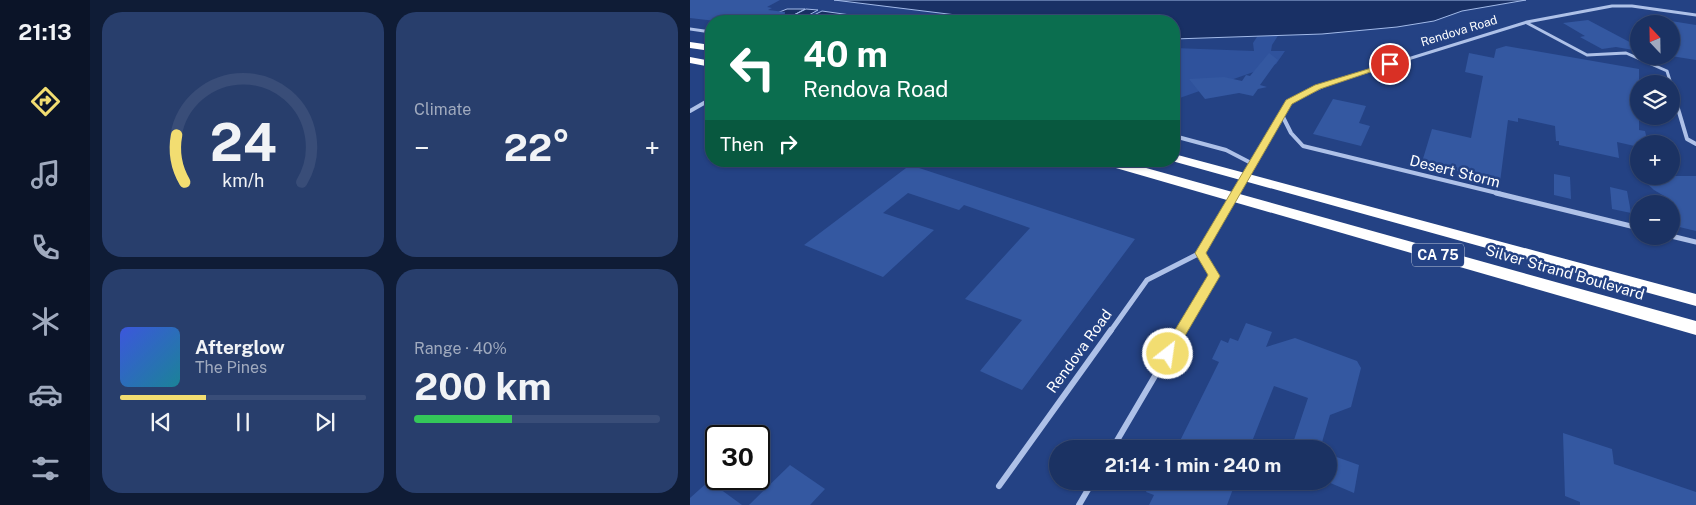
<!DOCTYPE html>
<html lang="en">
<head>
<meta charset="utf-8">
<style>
	:root { --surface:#1b3263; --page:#283e6c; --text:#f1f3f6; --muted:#a0aabe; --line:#394d78; --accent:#f2dd71 }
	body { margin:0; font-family:"Public Sans",sans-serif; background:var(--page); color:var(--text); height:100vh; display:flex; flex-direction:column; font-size:19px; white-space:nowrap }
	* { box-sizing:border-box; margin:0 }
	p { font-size:16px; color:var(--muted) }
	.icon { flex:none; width:28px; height:28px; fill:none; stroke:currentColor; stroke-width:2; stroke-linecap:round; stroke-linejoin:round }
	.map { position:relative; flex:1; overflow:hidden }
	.panel { display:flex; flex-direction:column; gap:12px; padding:12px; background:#0f1c36; width:600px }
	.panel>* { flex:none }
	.hud { position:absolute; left:15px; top:15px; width:475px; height:152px; border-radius:20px; box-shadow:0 1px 4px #0004,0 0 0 1px var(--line); background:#0b6e4f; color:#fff; overflow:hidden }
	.needle { width:32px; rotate:338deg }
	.tools { position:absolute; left:940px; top:15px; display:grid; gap:10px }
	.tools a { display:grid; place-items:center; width:50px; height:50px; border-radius:50%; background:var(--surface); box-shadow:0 1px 4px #0004,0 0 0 1px var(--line); font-size:25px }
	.speed { position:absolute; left:15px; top:425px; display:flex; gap:10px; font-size:25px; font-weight:700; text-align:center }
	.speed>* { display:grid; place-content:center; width:65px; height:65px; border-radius:50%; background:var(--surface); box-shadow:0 1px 4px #0004,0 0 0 1px var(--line); line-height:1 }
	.speed .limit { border:2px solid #111; border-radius:8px; background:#fff; color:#111 }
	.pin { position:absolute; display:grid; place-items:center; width:42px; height:42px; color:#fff; margin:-21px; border:2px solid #fff; border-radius:50%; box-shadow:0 1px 5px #0007 }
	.me { position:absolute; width:55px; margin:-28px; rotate:30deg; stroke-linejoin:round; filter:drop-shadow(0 0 4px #0008) }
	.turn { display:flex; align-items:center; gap:18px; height:105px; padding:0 15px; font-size:22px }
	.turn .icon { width:65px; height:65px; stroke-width:2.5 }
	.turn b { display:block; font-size:35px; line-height:42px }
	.then { display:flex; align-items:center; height:48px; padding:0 15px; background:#0003; gap:10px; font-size:19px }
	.big { font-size:38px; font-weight:700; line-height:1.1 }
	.panel .tile { flex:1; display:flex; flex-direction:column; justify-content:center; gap:8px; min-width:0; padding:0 18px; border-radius:20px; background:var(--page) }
	.panel .dial { align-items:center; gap:0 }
	.dial svg { height:130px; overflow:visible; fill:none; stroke:var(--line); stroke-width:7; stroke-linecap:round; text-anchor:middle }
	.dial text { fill:var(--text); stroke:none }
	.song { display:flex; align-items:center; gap:15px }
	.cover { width:60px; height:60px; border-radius:8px; background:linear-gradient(135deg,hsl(230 70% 55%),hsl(190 70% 35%)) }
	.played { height:5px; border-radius:2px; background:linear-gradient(90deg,var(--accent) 35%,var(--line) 35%) }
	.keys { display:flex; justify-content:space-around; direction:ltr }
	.heat { display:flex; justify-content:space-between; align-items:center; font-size:28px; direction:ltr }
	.charge { height:8px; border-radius:4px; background:linear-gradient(90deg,#34c759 40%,var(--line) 0) }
	.panel .tiles { flex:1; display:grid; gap:12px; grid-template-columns:repeat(2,1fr) }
	.trip { position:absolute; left:359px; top:440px; width:288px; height:50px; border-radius:25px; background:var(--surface); box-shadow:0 1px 4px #0004,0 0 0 1px var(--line); font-weight:700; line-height:50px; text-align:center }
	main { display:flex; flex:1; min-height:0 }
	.dock { display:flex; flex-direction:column; width:90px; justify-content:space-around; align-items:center; background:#0b1428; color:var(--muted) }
	.dock .icon { width:35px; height:35px }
	.dock .selected { color:var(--accent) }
	.dock b { font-size:22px; color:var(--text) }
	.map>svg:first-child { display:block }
	.green { fill:#2f529c }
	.water { fill:#193065; stroke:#a2bae9 }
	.building { fill:#3458a1 }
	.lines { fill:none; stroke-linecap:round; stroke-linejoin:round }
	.street-far3 { stroke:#aec1e8; stroke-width:3 }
	.street-far2 { stroke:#aec1e8; stroke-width:4 }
	.street-far1 { stroke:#aec1e8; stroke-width:5 }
	.street { stroke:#aec1e8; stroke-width:6 }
	.highway { fill:#fff; fill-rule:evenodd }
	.route { fill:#f2dd71; stroke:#9d9049 }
	.labels { text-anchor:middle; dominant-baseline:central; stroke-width:5; stroke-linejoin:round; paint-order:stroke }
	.far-street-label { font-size:12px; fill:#fff; stroke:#244284 }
	.shield { fill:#244284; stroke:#bdc6da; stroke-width:1 }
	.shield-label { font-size:14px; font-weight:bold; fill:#fff }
	.street-label { font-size:15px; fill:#fff; stroke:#244284 }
</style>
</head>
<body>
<main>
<nav class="dock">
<b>21:13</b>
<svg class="icon selected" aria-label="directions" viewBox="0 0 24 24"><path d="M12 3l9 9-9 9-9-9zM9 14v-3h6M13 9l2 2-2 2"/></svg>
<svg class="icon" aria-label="music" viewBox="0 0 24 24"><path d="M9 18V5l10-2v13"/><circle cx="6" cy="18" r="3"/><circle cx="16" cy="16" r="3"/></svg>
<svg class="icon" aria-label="phone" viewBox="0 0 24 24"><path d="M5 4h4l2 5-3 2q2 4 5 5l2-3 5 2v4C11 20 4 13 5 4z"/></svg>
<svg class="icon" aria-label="climate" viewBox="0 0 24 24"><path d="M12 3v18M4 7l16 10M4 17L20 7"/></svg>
<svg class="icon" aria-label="car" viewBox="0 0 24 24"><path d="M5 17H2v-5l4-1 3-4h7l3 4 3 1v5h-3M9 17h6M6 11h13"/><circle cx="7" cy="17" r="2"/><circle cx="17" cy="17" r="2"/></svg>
<svg class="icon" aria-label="filters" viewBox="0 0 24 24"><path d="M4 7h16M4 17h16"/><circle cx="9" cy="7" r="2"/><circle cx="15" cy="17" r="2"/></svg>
</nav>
<section class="panel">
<div class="tiles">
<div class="tile dial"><svg viewBox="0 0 100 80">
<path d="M14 69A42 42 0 1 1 86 69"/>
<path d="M14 69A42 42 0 0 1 9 40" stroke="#f2dd71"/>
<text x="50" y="56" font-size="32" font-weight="700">24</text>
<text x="50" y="72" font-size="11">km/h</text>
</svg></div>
<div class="tile"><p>Climate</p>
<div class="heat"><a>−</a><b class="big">22°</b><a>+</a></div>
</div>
<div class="tile">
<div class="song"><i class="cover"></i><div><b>Afterglow</b><p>The Pines</p></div></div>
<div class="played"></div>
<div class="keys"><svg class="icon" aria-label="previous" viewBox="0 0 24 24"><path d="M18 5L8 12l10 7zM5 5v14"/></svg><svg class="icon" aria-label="pause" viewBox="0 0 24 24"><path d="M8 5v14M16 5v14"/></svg><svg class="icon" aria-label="next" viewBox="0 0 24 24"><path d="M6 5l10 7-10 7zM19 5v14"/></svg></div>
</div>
<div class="tile"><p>Range · 40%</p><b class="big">200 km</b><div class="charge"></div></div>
</div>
</section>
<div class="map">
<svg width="1006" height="505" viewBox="0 0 1006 505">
	<rect width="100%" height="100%" fill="#244284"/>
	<path class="green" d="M 582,14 L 600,17 L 582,45 L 581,51 L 595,51 L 586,64 L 484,100 L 484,48 L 564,51 L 563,43 Z"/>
	<g class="water">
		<path d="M 144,0 L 836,0 L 772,11 L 744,21 L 707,27 L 632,34 L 484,39 L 484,21 L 315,21 Z"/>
		<path d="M 97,9 L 115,9 L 98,18 L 116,9 L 128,10 L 108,21 L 77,21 L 87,13 Z"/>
		<path d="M 132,11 L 203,21 L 112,21 Z"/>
	</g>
	<g class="building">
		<path d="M 0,0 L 90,0 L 77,7 L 82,8 L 78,10 L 95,12 L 94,21 L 26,21 L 0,18 Z"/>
		<path d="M 898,20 L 949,47 L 949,51 L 926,47 L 912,49 L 890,37 L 895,36 L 873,23 Z"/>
		<path d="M 981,21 L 1006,25 L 1006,60 L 981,56 Z"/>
		<path d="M 816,46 L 949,69 L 949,130 L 955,131 L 958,144 L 949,144 L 949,147 L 927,142 L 929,158 L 869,145 L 869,141 L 866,141 L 865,126 L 828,118 L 828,122 L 818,120 L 810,182 L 732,162 L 742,129 L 781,138 L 793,76 L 775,72 L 779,53 L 804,58 L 806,49 Z"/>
		<path d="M 579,53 L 588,60 L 570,85 L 577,87 L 568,89 L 563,96 L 549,93 L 515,99 L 499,79 L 534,77 L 552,81 L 556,75 L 560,76 Z"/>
		<path d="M 643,99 L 676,106 L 669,123 L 680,126 L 671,146 L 623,134 Z"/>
		<path d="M 220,165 L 445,239 L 332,390 L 290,371 L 332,320 L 275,299 L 340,228 L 274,205 L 269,210 L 218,193 L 193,213 L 244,230 L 193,277 L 114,245 Z"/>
		<path d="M 864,174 L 880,177 L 881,199 L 864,195 Z"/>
		<path d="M 949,176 L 1006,176 L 1006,231 L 981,225 L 981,200 L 964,190 Z"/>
		<path d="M 920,187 L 937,191 L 941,213 L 922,209 Z"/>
		<path d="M 556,323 L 582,332 L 576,347 L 605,338 L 667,361 L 671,368 L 661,407 L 640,415 L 630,449 L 601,449 L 618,398 L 584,386 L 559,449 L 486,449 L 529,362 L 522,359 L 531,340 L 538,343 L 540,338 L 548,341 Z"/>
		<path d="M 873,433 L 922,449 L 924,464 L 1006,492 L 1006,505 L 890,505 L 890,502 L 875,496 Z"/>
		<path d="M 641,455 L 669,465 L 664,493 L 638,482 L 638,466 Z"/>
		<path d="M 100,465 L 135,489 L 120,505 L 59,505 Z"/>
		<path d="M 19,481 L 52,505 L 0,505 L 0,498 Z"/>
		<path d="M 461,481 L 546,481 L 537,505 L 459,505 L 464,495 L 456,492 Z"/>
	</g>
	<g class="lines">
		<g class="street-far3">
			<path d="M 837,23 L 897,55 L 936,53 L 977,71 L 981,84"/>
			<path d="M 0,29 L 21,32"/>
			<path d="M 631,86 L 837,22 L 922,6 L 942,6 L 1006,15"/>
		</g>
		<g class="street-far2">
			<path d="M 981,85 L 997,139 L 1006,144"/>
			<path d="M 0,111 L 21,99"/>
			<path d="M 592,115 L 601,133 L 613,146 L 811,194"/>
			<path d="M 484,136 L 536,150 L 563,164"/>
			<path d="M 545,194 L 599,102 L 635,85"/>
		</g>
		<g class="street-far1">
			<path d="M 806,193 L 949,228"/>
			<path d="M 981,236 L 1006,242"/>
			<path d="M 510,253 L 545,193"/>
			<path d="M 420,332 L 457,280 L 510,253 L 524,275 L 491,332"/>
		</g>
		<g class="street">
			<path d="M 422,449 L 492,330"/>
			<path d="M 309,486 L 421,330"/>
			<path d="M 389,505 L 403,481"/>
		</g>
		<g class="highway">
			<path d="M 0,42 L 21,45 L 21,51 L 0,48 Z"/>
			<path d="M 0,57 L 21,61 L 21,67 L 0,63 Z"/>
			<path d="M 484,154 L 1006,294 L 1006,306 L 482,161 L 484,161 Z"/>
			<path d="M 410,161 L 431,161 L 1006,321 L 1006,335 L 412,164 Z"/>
		</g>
	</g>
	<path class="route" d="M 698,63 L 704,64 L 630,89 L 602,104 L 516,253 L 530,276 L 482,358 L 478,360 L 473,358 L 471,354 L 473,350 L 518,275 L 505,253 L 596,100 L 625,85 Z"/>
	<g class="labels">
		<g class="far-street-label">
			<text transform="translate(769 31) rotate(-17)">Rendova Road</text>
		</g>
		<rect class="shield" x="722" y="243.5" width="52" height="23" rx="4"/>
		<g class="shield-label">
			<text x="748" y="255">CA 75</text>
		</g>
		<g class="street-label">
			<text transform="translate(765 171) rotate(14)">Desert Storm</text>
			<text transform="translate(875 272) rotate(16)">Silver Strand Boulevard</text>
			<text transform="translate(389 351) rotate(-54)">Rendova Road</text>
		</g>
	</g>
</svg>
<div class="tools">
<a><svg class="needle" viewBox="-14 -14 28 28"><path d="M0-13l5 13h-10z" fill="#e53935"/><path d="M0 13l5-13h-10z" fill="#a0aabe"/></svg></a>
<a><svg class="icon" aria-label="layers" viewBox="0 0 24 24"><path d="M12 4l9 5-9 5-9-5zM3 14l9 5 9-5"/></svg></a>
<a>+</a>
<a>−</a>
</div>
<div class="speed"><div class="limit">30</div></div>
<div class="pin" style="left:700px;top:64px;background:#d93025"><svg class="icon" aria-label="arrive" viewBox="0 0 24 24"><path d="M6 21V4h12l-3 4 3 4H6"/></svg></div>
<svg class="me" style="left:478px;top:354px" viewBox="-20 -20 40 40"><circle r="17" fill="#f2dd71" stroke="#fff" stroke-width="3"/><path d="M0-11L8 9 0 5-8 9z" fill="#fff"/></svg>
<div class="trip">21:14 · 1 min · 240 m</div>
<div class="hud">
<div class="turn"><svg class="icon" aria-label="left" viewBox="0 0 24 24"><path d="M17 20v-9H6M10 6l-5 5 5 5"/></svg><div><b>40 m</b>Rendova Road</div></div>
<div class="then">Then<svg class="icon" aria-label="right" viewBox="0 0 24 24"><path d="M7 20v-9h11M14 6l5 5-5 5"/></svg></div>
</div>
</div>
</main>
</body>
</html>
